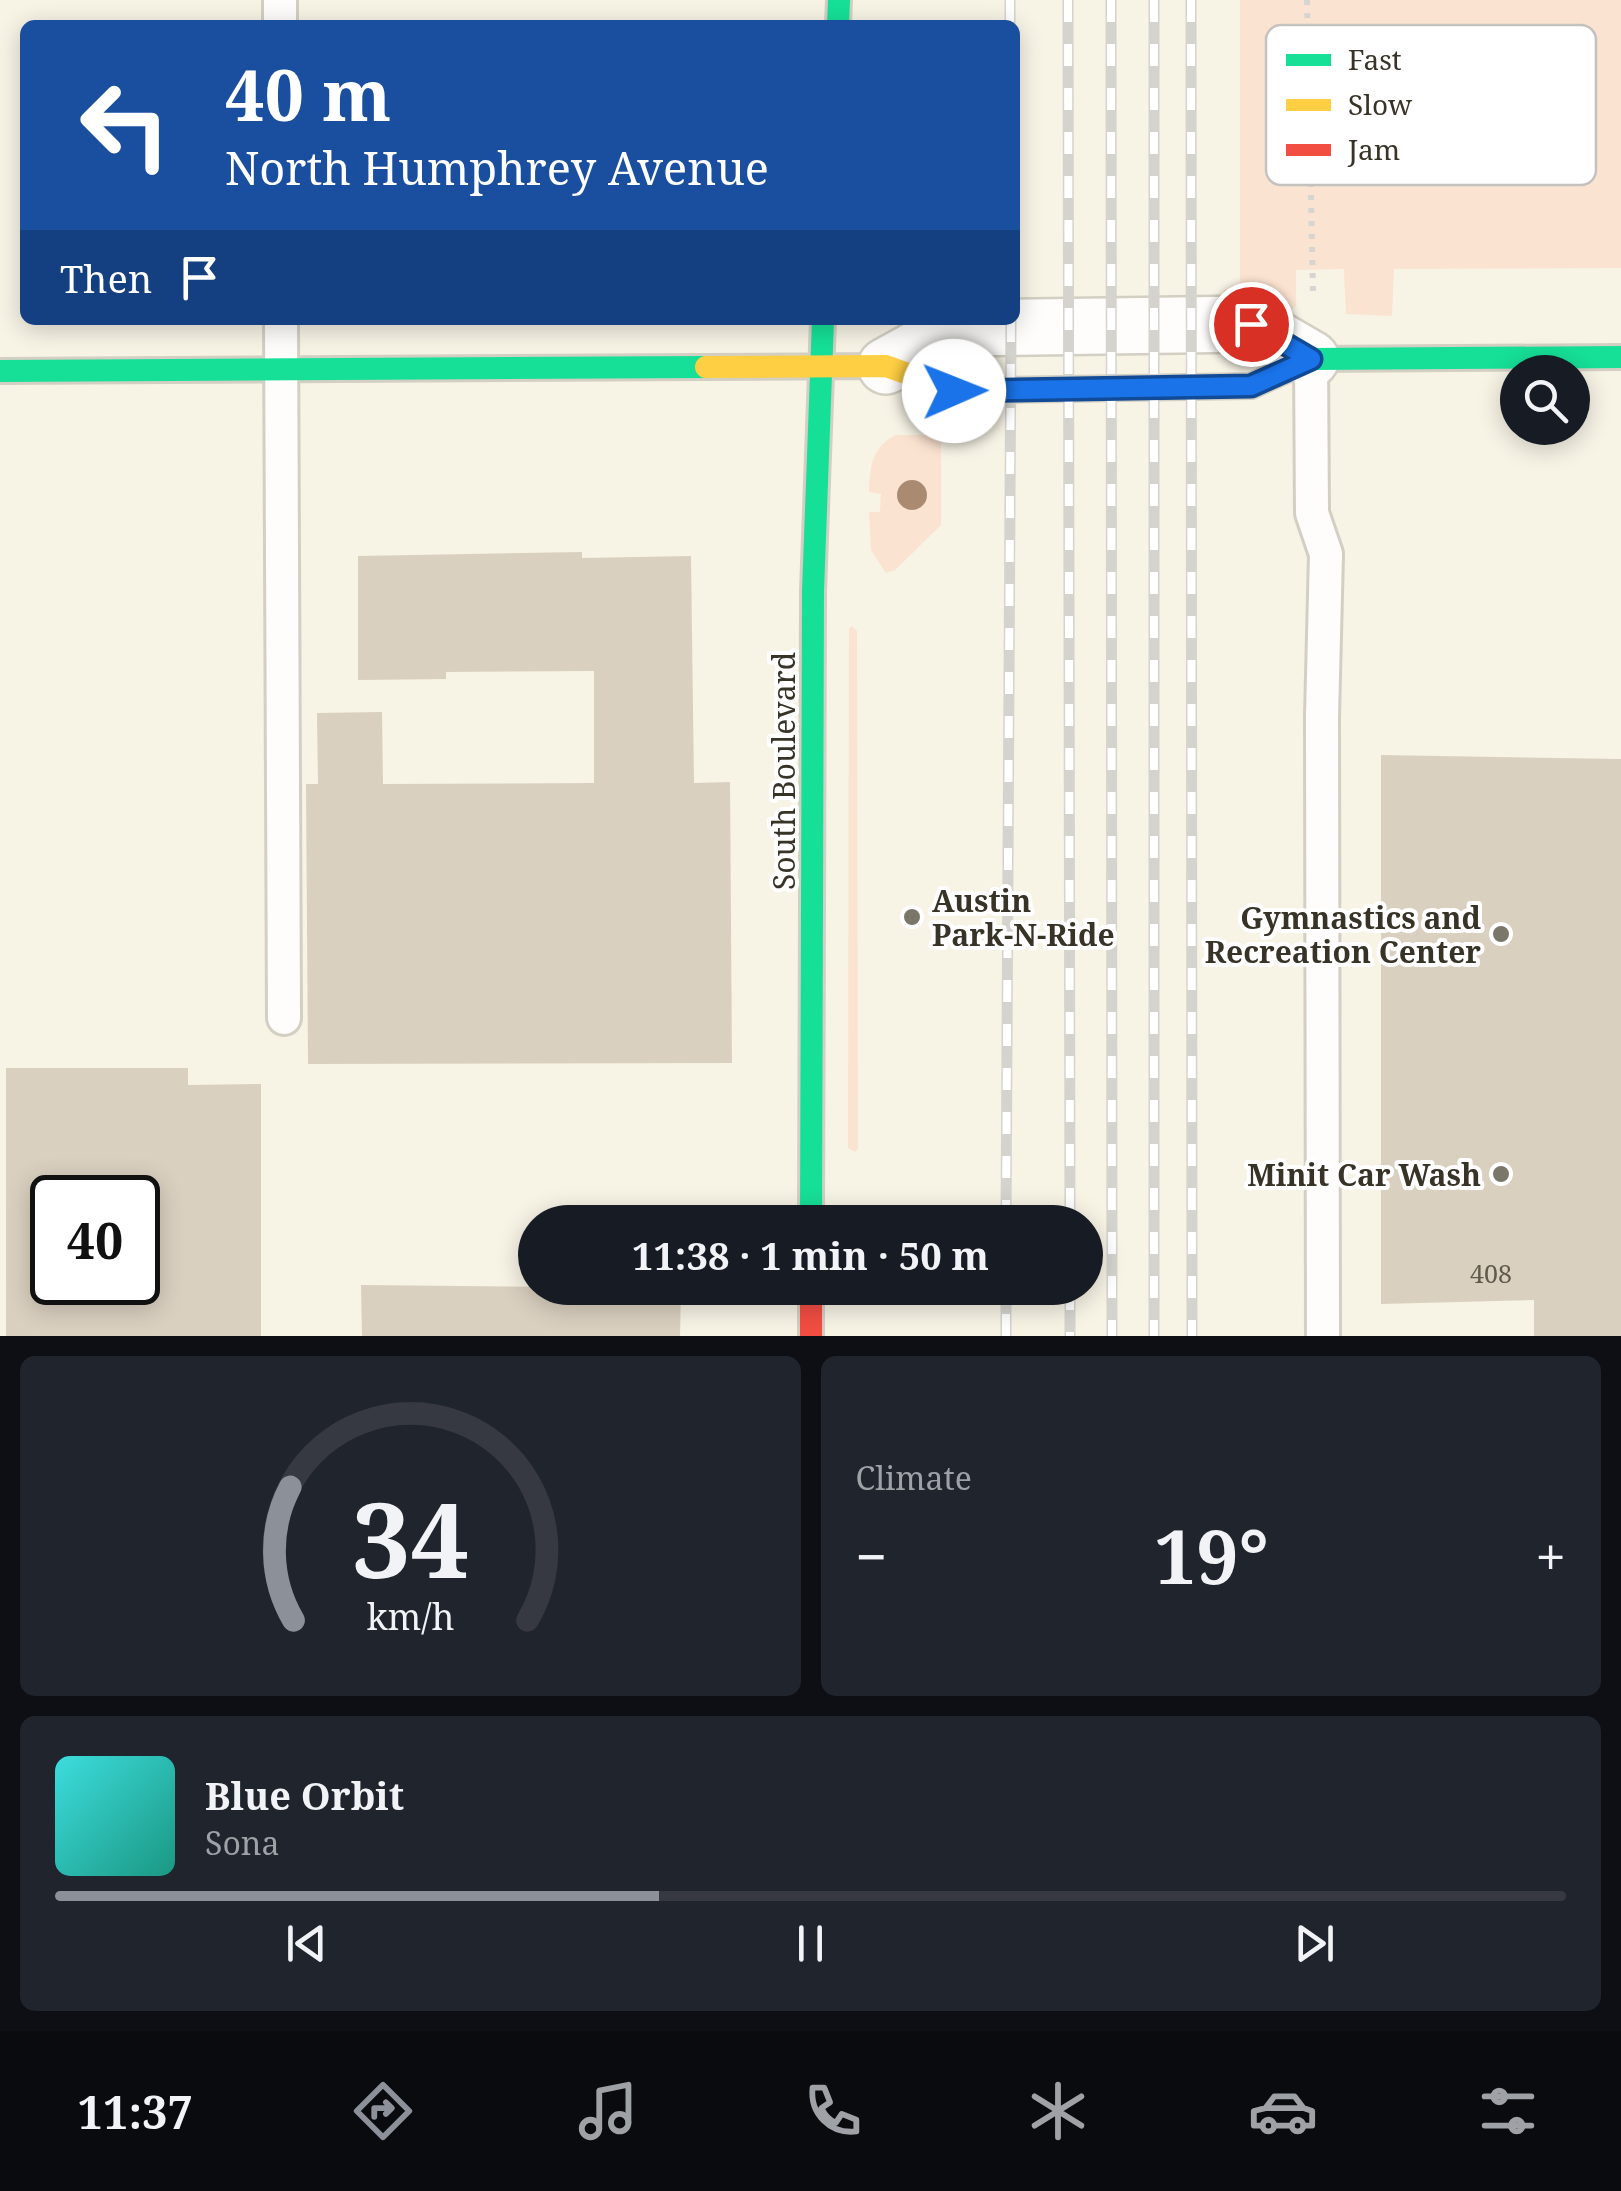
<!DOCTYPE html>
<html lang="en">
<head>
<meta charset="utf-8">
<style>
	:root { --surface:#171b24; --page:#20242c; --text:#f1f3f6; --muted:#9ea1a6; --line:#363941; --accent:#8c9099 }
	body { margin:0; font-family:"Noto Serif",serif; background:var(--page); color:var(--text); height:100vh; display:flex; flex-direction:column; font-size:38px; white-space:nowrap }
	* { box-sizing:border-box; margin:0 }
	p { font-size:32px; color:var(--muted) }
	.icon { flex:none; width:55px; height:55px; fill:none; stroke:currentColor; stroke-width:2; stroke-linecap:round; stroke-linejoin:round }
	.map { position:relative; height:1336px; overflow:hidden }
	.panel { display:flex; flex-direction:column; gap:20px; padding:20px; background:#0d0f14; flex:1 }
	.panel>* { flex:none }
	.banner { position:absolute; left:20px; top:20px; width:1000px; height:305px; border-radius:15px; box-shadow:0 5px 25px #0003; background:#1a4fa0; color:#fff; overflow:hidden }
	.buttons { position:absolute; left:1500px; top:355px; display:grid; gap:20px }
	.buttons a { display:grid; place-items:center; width:90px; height:90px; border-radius:50%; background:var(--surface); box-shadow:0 5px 25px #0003; font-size:50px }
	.speed { position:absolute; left:30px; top:1175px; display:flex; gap:20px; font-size:50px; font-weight:700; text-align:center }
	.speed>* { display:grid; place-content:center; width:130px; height:130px; border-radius:50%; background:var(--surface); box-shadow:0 5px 25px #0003; line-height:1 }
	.speed .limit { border:5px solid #111; border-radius:15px; background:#fff; color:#111 }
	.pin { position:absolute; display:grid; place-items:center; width:85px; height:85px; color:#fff; margin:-42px; border:5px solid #fff; border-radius:50%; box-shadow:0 2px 10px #0007 }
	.me { position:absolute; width:110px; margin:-55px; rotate:89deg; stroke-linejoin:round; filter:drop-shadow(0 0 8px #0008) }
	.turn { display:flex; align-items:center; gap:35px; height:210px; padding:0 40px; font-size:45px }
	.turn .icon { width:130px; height:130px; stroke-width:2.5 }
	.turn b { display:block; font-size:70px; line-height:85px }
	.then { display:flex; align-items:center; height:95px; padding:0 40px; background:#0003; gap:20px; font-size:38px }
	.big { font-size:75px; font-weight:700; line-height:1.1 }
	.panel .widget { flex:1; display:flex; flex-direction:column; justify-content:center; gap:15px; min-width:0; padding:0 35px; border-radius:15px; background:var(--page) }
	.panel .dial { align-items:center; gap:0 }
	.dial svg { height:260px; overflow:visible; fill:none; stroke:var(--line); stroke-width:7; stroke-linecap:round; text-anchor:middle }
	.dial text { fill:var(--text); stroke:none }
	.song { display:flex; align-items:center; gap:30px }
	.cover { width:120px; height:120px; border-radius:15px; background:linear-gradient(135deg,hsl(180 70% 55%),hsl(170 70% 35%)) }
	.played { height:10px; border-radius:5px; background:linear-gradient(90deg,var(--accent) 40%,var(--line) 40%) }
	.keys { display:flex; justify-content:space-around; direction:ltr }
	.heat { display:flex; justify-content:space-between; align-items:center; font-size:55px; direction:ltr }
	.panel .tiles { flex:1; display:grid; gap:20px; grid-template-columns:1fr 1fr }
	.widget:last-child { grid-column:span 2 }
	.trip { position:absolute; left:518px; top:1205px; width:585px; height:100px; border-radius:50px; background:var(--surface); box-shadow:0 5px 25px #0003; font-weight:700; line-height:100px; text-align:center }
	.tab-bar { display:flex; height:160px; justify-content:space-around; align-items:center; background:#090b0e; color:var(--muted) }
	.tab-bar .icon { width:70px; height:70px }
	.tab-bar .on { color:var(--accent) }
	.tab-bar b { font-size:45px; color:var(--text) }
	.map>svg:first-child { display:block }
	.green { fill:#fbe3d1 }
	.building { fill:#dad0c0; fill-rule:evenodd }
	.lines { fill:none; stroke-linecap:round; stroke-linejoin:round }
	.lane-casing { stroke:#d3cfc3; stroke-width:38 }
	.street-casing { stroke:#d3cfc3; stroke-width:60 }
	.fast-casing { stroke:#d3cfc3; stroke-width:28 }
	.slow-casing { stroke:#d3cfc3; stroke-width:28 }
	.jam-casing { stroke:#d3cfc3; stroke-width:28 }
	.path { stroke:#d7d5d1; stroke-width:6; stroke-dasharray:5 8; stroke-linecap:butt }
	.lane { stroke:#fefdfb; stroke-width:32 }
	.street { stroke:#fefdfb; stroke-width:55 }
	.fast { stroke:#16e098; stroke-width:22 }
	.slow { stroke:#ffcf43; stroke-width:22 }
	.jam { stroke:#f24e42; stroke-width:22 }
	.rail-casing { stroke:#d4d3ce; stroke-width:11 }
	.rail { stroke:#fff; stroke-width:8; stroke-dasharray:22; stroke-linecap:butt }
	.tree { fill:#ab8a72 }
	.route-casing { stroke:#114b97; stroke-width:25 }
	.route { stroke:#1a73e8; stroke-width:18 }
	.poi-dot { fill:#7a766a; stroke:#fff; stroke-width:4 }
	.labels { text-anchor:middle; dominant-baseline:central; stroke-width:8; stroke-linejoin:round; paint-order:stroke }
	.number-label { font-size:25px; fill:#605a4d }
	.street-label { font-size:30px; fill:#373327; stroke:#fff }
	.poi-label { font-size:30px; font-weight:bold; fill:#373327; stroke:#fff; text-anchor:end }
	.key { fill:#fff; stroke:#c3c2be; stroke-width:2.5 }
	.key-label { font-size:28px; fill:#373327 }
</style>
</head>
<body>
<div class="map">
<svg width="1621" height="1336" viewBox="0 0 1621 1336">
	<rect width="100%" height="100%" fill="#f7f3e5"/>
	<g class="green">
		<path d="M 1240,0 L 1621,0 L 1621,268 L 1394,269 L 1392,316 L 1346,314 L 1344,269 L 1296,270 L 1296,306 L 1287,313 L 1223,313 L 1224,289 L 1240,288 Z"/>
		<path d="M 896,435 L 941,435 L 941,525 L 895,570 L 886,573 L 871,550 L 869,512 L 880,512 L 881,494 L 869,492 C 870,468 871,447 896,435 Z"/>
		<path d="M 852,626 L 857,631 L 858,1148 L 855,1152 L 848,1148 L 849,629 Z"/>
	</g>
	<g class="building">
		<path d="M 582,552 L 582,558 L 691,556 L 694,783 L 730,782 L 732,1063 L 308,1064 L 306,784 L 318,784 L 317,713 L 382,712 L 383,784 L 594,783 L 594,671 L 446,672 L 446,679 L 358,680 L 358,556 Z"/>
		<path d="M 1381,755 L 1621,759 L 1621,1336 L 1534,1336 L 1534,1300 L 1381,1304 Z"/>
		<path d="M 6,1068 L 188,1068 L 188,1085 L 261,1084 L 261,1336 L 6,1336 ZM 52,1198 L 138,1198 L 138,1282 L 52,1282 Z"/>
		<path d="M 361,1285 L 681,1288 L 680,1336 L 362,1336 Z"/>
	</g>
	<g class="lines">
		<defs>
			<g id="lane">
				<path d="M 280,0 L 280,25"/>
				<path d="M 281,320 L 284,1018"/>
				<path d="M 1311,359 L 1312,513 L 1326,554 L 1322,716 L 1323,1336"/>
			</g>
			<path id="street" d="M 886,366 L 955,328 L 1251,324 L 1311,359"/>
			<g id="fast">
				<path d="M 838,25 L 839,0"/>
				<path d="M 0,371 L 706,367"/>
				<path d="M 1006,390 L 1251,386 L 1311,359 L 1621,357"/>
				<path d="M 811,1222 L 813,591 L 823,320"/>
			</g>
			<path id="slow" d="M 706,367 L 886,366 L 955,391 L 1006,390"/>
			<path id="jam" d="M 811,1288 L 811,1336"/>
		</defs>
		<use href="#lane" class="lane-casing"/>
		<use href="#street" class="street-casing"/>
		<use href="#fast" class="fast-casing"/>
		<use href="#slow" class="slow-casing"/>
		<use href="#jam" class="jam-casing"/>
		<path class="path" d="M 1307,0 L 1313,293"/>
		<use href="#lane" class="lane"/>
		<use href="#street" class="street"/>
		<use href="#fast" class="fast"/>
		<use href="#slow" class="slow"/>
		<use href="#jam" class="jam"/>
		<defs>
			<g id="rail">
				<path d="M 1010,0 L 1010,25"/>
				<path d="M 1068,0 L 1070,1222"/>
				<path d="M 1111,0 L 1112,1336"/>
				<path d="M 1154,0 L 1154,1336"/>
				<path d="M 1191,0 L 1192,1336"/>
				<path d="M 1006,1222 L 1011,320"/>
				<path d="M 1070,1288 L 1070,1336"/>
				<path d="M 1006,1336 L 1006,1288"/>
			</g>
		</defs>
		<use href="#rail" class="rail-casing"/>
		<use href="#rail" class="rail"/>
	</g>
	<circle class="tree" cx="912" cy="495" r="15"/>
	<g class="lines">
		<defs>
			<path id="route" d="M 954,391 L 1251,386 L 1311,359 L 1251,324"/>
		</defs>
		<use href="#route" class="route-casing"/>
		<use href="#route" class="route"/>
	</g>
	<g class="poi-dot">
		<circle cx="912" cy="917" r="10"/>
		<circle cx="1501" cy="934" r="10"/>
		<circle cx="1501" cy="1174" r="10"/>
	</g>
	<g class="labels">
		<g class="number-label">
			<text x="1491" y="1273">408</text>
		</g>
		<g class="street-label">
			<text transform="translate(783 771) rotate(-90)">South Boulevard</text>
		</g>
		<g class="poi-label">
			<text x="932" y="900" text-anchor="start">Austin<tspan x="932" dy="34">Park-N-Ride</tspan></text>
			<text x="1481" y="917">Gymnastics and<tspan x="1481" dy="34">Recreation Center</tspan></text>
			<text x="1481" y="1174">Minit Car Wash</text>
		</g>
	</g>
	<rect x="1266" y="25" width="330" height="160" rx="15" class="key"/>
	<rect x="1286" y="54" width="45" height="12" fill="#16e098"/>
	<rect x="1286" y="99" width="45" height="12" fill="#ffcf43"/>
	<rect x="1286" y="144" width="45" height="12" fill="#f24e42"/>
	<g class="key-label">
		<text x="1348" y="70">Fast</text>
		<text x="1348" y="115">Slow</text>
		<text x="1348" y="160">Jam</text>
	</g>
</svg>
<div class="buttons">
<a><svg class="icon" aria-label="search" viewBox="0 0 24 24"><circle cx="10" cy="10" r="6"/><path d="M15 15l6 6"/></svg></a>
</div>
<div class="speed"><div class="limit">40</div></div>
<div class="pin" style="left:1251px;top:324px;background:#d93025"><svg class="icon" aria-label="arrive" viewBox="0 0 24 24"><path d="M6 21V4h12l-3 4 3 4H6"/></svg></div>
<svg class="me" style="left:954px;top:391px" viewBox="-20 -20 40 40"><circle r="19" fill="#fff"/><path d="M0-13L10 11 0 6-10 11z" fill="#1a73e8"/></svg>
<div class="trip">11:38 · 1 min · 50 m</div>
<div class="banner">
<div class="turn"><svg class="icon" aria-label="left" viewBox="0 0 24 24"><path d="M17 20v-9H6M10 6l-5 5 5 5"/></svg><div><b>40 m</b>North Humphrey Avenue</div></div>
<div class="then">Then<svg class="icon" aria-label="arrive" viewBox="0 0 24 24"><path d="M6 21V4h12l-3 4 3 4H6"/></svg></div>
</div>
</div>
<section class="panel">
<div class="tiles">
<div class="widget dial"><svg viewBox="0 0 100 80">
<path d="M14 69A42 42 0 1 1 86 69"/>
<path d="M14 69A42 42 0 0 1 13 28" stroke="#8c9099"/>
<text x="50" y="56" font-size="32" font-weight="700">34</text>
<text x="50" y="72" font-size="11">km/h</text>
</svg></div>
<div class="widget"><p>Climate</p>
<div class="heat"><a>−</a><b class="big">19°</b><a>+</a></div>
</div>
<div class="widget">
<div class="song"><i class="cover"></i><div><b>Blue Orbit</b><p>Sona</p></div></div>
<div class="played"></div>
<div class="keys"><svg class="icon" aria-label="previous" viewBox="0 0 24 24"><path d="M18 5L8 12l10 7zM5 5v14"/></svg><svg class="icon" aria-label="pause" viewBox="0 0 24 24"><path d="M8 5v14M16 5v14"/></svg><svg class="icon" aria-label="next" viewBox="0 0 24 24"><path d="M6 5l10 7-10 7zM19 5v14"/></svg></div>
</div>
</div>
</section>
<nav class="tab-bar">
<b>11:37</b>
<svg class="icon on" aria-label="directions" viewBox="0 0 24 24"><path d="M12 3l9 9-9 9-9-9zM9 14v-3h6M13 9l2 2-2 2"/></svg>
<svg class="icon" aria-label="music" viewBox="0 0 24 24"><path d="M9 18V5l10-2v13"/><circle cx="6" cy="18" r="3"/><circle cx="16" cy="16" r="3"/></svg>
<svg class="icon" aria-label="phone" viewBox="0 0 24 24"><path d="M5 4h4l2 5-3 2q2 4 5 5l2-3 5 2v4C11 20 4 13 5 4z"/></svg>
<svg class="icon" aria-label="climate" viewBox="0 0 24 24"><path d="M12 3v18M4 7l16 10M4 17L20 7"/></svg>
<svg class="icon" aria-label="car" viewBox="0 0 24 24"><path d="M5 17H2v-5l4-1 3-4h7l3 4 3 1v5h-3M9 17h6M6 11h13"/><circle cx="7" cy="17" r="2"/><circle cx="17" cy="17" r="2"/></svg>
<svg class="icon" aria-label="filters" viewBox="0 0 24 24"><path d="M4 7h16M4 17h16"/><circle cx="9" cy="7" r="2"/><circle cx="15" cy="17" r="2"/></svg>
</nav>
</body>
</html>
